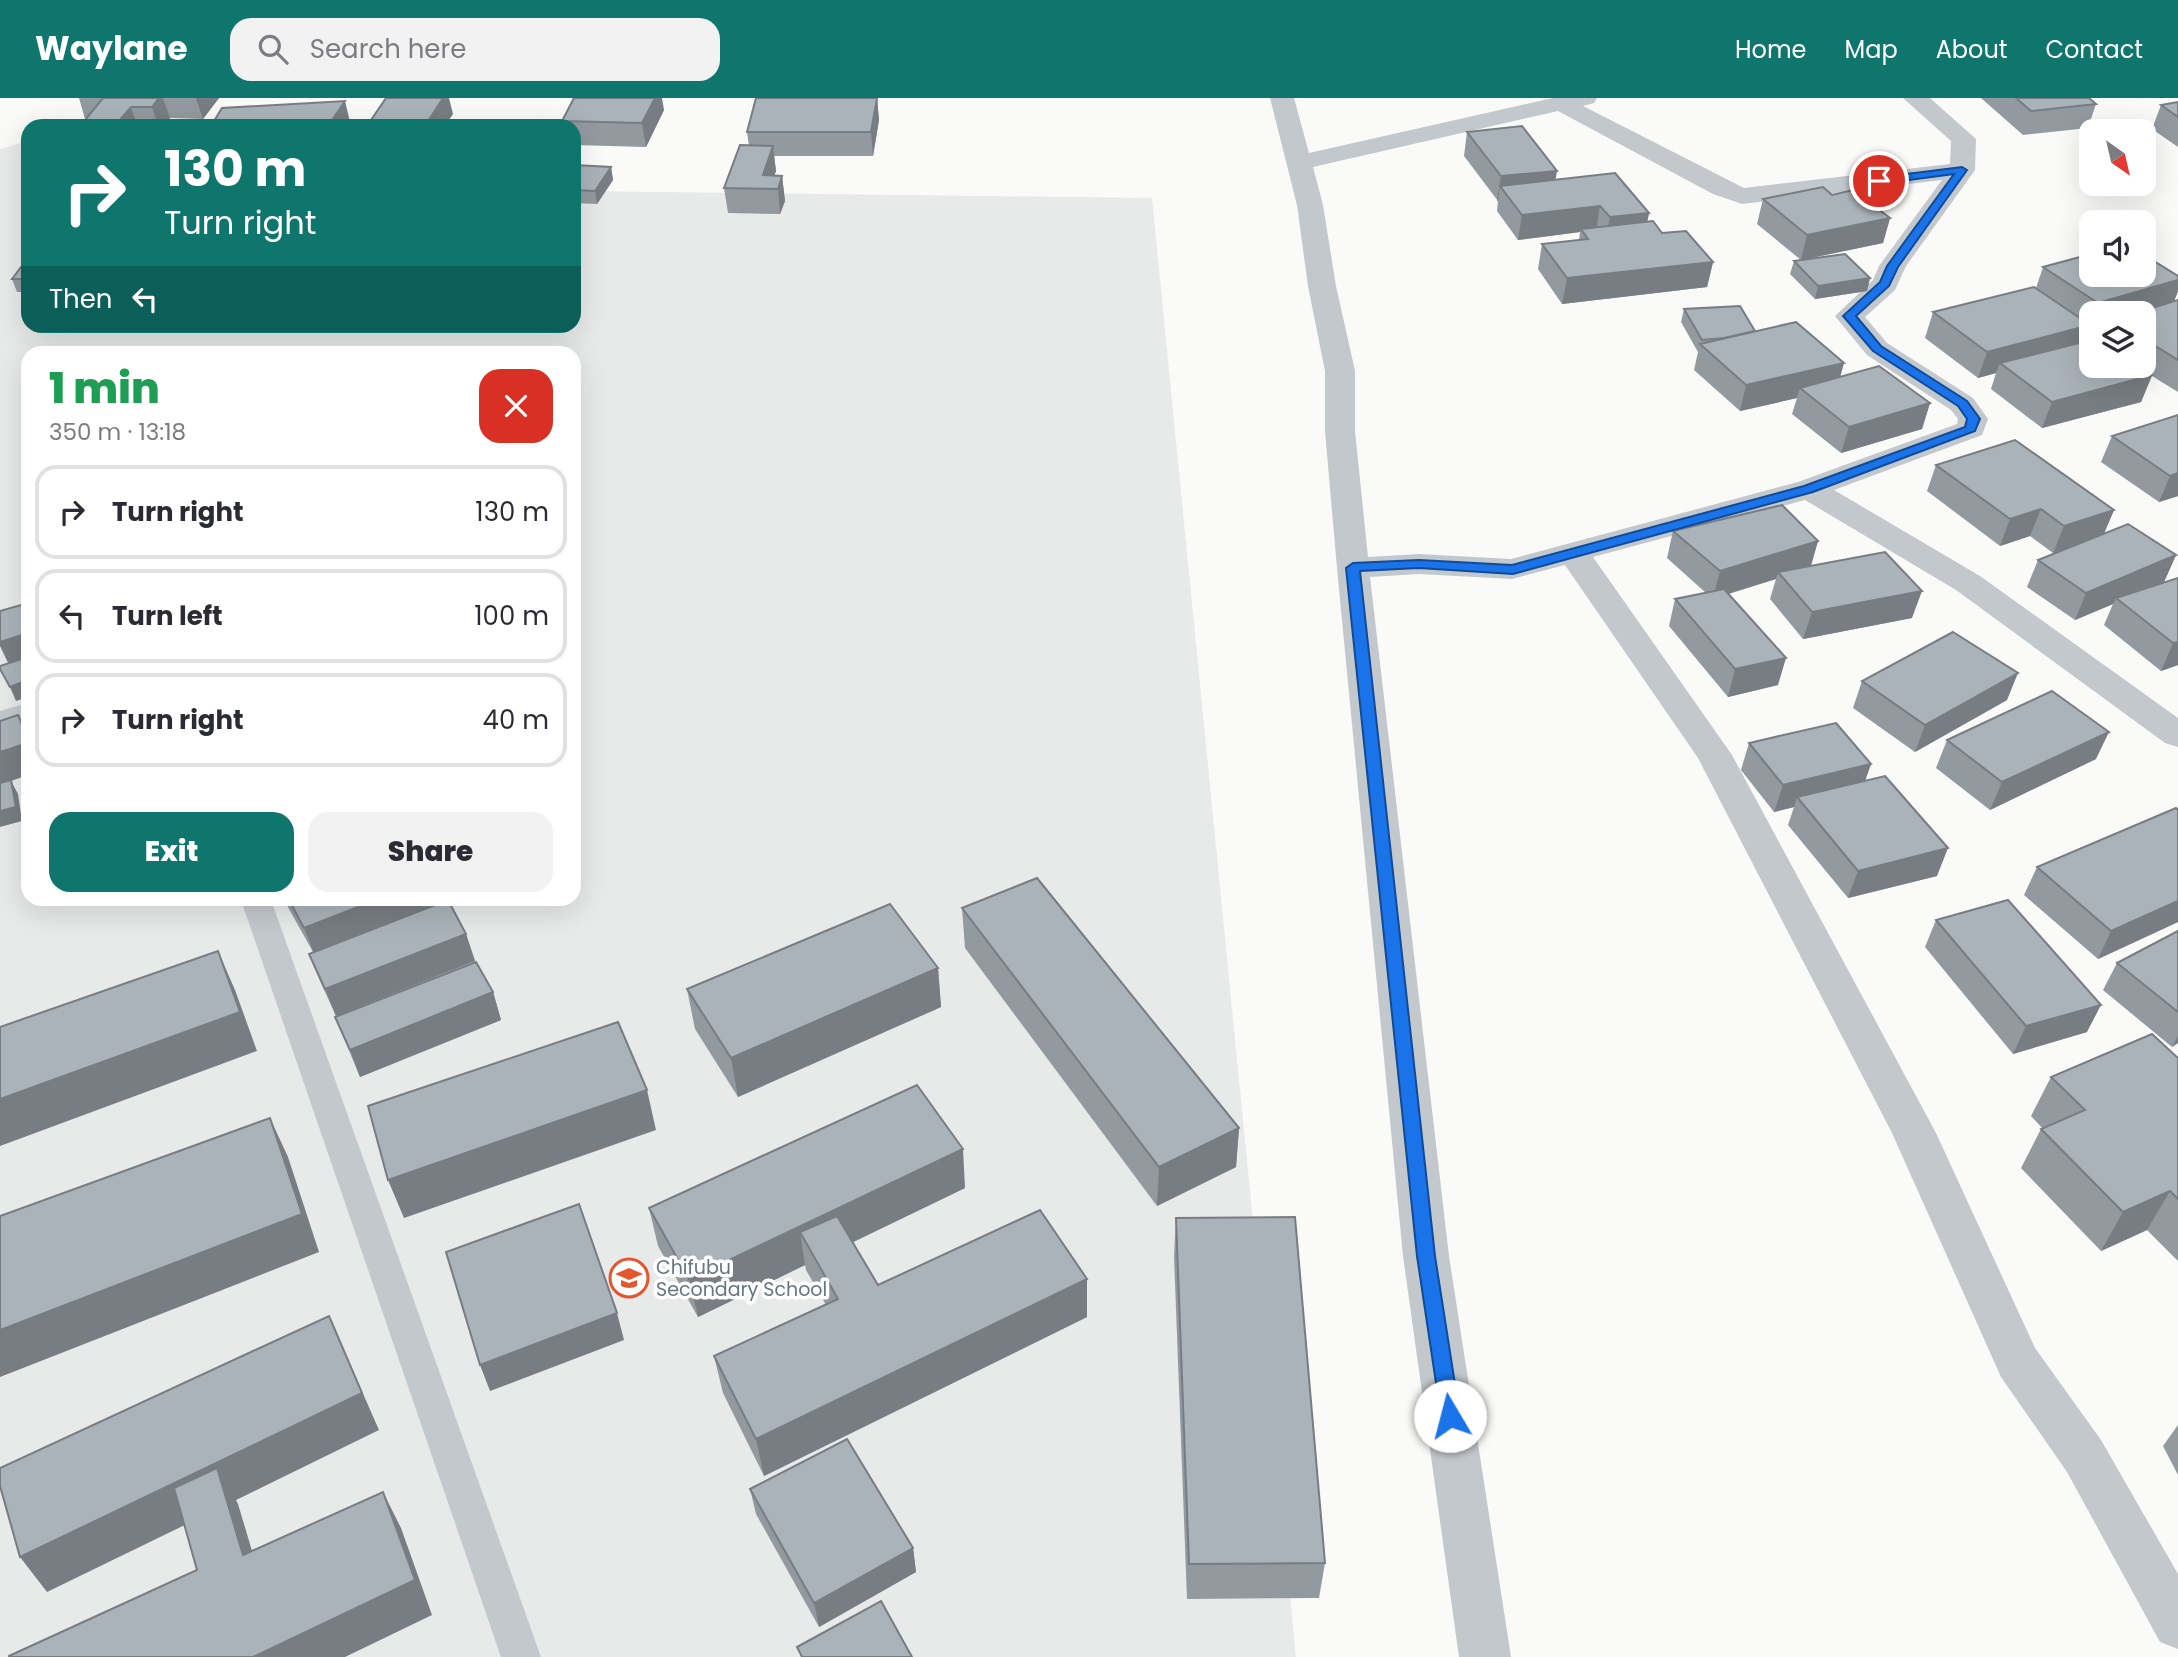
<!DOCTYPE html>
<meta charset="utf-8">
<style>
body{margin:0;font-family:Poppins,sans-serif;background:#f2f2f3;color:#2b2b33;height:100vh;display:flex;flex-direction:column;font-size:26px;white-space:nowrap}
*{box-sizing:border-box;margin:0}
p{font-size:23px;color:#7c7c81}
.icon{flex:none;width:38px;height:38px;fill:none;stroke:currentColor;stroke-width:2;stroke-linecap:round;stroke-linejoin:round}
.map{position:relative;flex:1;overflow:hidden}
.sheet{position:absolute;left:21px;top:248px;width:560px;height:560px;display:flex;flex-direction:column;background:#fff;border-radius:21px;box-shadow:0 7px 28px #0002}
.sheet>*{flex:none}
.guide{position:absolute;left:21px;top:21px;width:560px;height:214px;border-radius:21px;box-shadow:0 7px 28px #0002;background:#0f766e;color:#fff;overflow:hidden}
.needle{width:46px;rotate:146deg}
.fabs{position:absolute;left:2079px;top:21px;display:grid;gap:14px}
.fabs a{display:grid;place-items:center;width:77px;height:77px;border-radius:14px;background:#fff;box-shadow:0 7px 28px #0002;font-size:35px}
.pin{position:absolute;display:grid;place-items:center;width:60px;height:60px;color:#fff;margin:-30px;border:4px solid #fff;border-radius:50%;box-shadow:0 2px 7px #0007}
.me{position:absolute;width:77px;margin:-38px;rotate:352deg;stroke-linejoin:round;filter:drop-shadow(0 0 5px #0008)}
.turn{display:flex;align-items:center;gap:24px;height:147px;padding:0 28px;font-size:32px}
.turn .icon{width:91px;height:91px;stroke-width:2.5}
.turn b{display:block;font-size:49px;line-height:60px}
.then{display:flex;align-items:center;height:66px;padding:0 28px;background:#0003;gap:14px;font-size:26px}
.round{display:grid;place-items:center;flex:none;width:74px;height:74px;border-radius:21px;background:#f2f2f3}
.overview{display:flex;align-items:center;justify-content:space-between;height:119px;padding:0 28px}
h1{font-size:42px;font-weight:800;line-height:52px;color:#1e9e55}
.primary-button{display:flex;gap:14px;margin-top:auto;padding:14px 28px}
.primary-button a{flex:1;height:80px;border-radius:21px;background:#0f766e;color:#fff;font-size:28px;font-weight:800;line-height:80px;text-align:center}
.primary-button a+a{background:#f2f2f3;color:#2b2b33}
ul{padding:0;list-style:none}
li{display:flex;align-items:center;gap:21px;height:94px;margin:0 14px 10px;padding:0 14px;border:4px solid #e1e1e2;border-radius:21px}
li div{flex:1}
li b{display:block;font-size:26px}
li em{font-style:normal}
header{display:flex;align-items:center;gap:42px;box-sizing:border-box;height:98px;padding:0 35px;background:#0f766e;color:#fff}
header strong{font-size:33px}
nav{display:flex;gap:38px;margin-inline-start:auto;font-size:24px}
.search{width:490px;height:63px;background:#f2f2f3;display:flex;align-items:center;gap:18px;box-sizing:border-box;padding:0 24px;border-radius:21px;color:#7c7c81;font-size:26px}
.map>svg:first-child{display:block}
.built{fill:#e8e9e9;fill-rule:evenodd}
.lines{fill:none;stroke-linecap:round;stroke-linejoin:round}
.lane{fill:#c3c8cc;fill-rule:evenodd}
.street{fill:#c3c8cc;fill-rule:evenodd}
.wall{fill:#929a9f;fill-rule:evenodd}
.shaded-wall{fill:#777d82}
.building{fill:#aab3b9;stroke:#777d82;stroke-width:2}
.route{fill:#1a73e8;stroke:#114b97;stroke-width:2}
.labels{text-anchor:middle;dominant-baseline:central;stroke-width:7;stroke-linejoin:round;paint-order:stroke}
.poi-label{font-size:19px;fill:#657683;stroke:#fff;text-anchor:start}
</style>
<header>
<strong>Waylane</strong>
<div class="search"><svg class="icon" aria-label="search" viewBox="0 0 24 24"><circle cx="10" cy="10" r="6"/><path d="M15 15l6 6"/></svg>Search here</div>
<nav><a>Home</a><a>Map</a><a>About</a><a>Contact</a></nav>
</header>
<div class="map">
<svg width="2178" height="1559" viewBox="0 0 2178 1559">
<rect width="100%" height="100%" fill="#fafaf8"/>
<path class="built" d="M28,43V228H574V93L1152,100L1296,1559H0V51ZM28,256H574V802H28Z"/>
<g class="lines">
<g class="lane">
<polygon points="28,605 28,623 0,631 0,613"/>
<polygon points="241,802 271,802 541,1559 501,1559"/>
</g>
<path class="street" d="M1270,0H1294L1309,55L1553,0H1597L1594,5L1583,8L1744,90L1950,66L1951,43L1903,0H1930L1976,41L1975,72L1906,168L1895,192L1865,219L1887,245L1973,300L1988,321L1982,337L1834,392L1980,478L2178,620V649L2165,645L1956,492L1805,402L1593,459L1732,657L1936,1035L2035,1250L2101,1342L2178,1476V1551L2160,1544L2067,1374L2001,1279L1892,1035L1698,660L1565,467L1512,481L1419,476L1370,479L1449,1158L1511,1559H1459L1403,1158L1337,470L1325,333V273L1308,188L1297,107ZM1558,13L1713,96L1742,106L1942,82L1879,168L1873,182L1835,218L1867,257L1951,312L1958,321L1957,326L1798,384L1511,461L1419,456L1368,459L1355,333V273L1336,188L1323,107L1313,69Z"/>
</g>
<g class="wall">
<polygon points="79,0 219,0 203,21 170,20 164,28 87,28"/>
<polygon points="756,0 877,0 879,22 873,58 774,58 776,73 774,78 782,78 785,103 780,116 728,115 724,90 749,48 747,34"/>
<polygon points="1981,0 2089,0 2096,6 2088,30 2023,37"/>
<polygon points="2178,4 2178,49 2152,31 2161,7"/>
<polygon points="664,12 646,49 574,47 574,28 563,28 562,23"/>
<polygon points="1467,34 1555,82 1649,115 1647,124 1662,135 1713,164 1707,189 1562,206 1538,171 1542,146 1579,142 1580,134 1518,142 1497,113 1498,103 1464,58"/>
<polygon points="574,67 611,69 613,82 597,106 574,105"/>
<polygon points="1832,97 1890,120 1883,145 1801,162 1757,126 1763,101"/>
<polygon points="28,160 28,194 17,194 12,181"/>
<polygon points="1794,163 1870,180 1867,193 1815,201 1790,176"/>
<path d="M2043,169L2178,178V193L2174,203L2178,202V294L2152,278L2141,304L2042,330L1991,291L1996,275L1978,280L1925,240L1933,214L2036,190ZM2091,215H2144V268H2091L2083,244L2088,230H2091Z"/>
<polygon points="1684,211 1755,233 1841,278 1930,305 1922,331 1841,355 1792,316 1797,300 1740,313 1694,272 1698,254 1681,224"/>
<polygon points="2178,317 2178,398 2159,404 2101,364 2112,338"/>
<polygon points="1936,367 2114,412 2104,435 2176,457 2164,484 2158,487 2178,480 2178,567 2161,573 2104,527 2113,506 2075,522 2027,489 2038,462 2068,450 2053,455 2030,438 2000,448 1927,393"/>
<polygon points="1673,433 1818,443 1811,468 1912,520 1803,541 1770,501 1776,481 1729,496 1778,587 1728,599 1669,528 1675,501 1706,495 1667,460"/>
<polygon points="1862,583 2007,602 1915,654 1853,610"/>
<polygon points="1947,642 2096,661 1990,712 1936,670"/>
<polygon points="1749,645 1871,666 1865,683 1937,778 1848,800 1788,727 1794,709 1774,714 1741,672"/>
<polygon points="2178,712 2178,824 2098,861 2024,797 2037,769"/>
<polygon points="284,802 446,802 466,836 475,863 336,918 320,883 309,856 313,854"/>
<polygon points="962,810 1239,1030 1236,1069 1157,1108 965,850"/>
<polygon points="1936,822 2087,934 2013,956 1925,849"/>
<polygon points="2178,833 2178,945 2172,949 2103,892 2117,865"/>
<polygon points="938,870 941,909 738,999 695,931 687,891"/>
<polygon points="493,894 501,922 360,979 335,919"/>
<polygon points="2178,960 2178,1163 2147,1132 2101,1153 2021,1070 2041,1031 2043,1031 2031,1018 2051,979"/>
<polygon points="965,1090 853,1144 878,1187 1087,1181 1087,1219 764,1378 723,1295 714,1258 826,1207 806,1172 805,1167 698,1219 658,1148 649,1110"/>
<polygon points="1176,1120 1325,1465 1319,1500 1187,1501 1174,1158"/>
<polygon points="2178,1327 2178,1377 2163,1348"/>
<polygon points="750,1391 913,1450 916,1474 819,1529 756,1416"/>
</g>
<g class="shaded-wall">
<polygon points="159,0 163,0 170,20 164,28 158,28 152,9"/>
<polygon points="196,0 219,0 203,21"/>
<polygon points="443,0 449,0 453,16 445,28 425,28"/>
<polygon points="655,0 662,0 664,12 646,49 642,25"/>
<polygon points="877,0 879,22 873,58 871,34"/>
<polygon points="345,3 351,28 328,28"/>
<polygon points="131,9 137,28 121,28 119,23"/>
<polygon points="773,48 776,73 769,91 763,77"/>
<polygon points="611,69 613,82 597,106 595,93"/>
<polygon points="1557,73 1553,97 1500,88 1498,103 1497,103 1501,78"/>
<polygon points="782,78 785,103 780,116 778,91"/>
<polygon points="1600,108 1596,133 1581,131 1580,134 1518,142 1522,117"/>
<polygon points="1649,115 1644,140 1605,144 1610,119"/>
<polygon points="1890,120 1883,145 1801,162 1807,137"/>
<polygon points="1713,164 1707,189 1562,206 1567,180"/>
<polygon points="1870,180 1867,193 1815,201 1818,188"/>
<polygon points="2178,182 2178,193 2173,206 2142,215 2094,215 2098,205"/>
<polygon points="2090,227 2080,253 2000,265 1996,275 1978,280 1987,254"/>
<polygon points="1844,265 1837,291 1800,290 1797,300 1740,313 1746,287"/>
<polygon points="2152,277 2141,304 2042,330 2052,304"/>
<polygon points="1930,305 1922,331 1841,355 1849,329"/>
<polygon points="2178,375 2178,398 2159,404 2170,378"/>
<polygon points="2041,411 2030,438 2000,448 2010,421"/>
<polygon points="2114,412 2103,438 2053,455 2064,428"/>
<polygon points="1818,443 1810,470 1778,474 1776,481 1713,500 1720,473"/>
<polygon points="2176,457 2164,484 2120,503 2116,500 2113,506 2075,522 2086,495"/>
<polygon points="1922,493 1912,520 1803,541 1812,514"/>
<polygon points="28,535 28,566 11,571 0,548 0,544"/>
<polygon points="2178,544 2178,567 2161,573 2173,545"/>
<polygon points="1786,560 1778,587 1728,599 1735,571"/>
<polygon points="2018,575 2007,602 1915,654 1925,627"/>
<polygon points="28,582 28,599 16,603 10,589"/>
<polygon points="2109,634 2096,661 1990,712 2002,684"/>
<polygon points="28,645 28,677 11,683 18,696 22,723 0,729 0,654"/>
<polygon points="1871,666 1861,694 1797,699 1794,709 1774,714 1783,687"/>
<polygon points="1948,750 1937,778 1848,800 1858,773"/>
<polygon points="376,802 446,802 447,804 315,858 304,830"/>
<polygon points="2178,803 2178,824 2098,861 2111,833"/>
<polygon points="466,836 475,863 336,918 325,891"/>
<polygon points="218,853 235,892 257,953 0,1048 0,1001"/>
<polygon points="938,870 941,909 738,999 731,960"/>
<polygon points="493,894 501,922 360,979 350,952"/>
<polygon points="2101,907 2087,934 2013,956 2026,928"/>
<polygon points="2178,938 2178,945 2172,949"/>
<polygon points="647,992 656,1032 404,1120 388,1082"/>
<polygon points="270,1020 288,1059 319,1154 0,1279 0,1232"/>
<polygon points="1239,1030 1236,1069 1157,1108 1159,1069"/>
<polygon points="963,1051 965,1090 816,1162 800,1134 805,1167 698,1219 689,1181"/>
<polygon points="2170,1093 2147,1132 2101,1153 2123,1114"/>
<polygon points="1087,1181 1087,1219 764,1378 756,1341"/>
<polygon points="617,1215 624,1242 490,1293 480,1267"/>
<polygon points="329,1218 379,1332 236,1402 238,1406 264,1493 243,1457 228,1406 47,1494 20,1459"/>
<polygon points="383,1394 401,1430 432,1517 345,1559 253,1559"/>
<polygon points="913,1450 916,1474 819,1529 814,1505"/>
</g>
<g class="building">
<polygon points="103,0 159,0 152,9 131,9 119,23 85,22"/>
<polygon points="386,0 443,0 425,28 367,28"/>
<polygon points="574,0 655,0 642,25 562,23"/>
<polygon points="756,0 877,0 871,34 747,34"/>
<polygon points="2016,0 2089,0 2096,6 2031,13"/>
<polygon points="345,3 328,28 211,28 222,10"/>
<polygon points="2178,4 2178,19 2161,7"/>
<polygon points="1522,28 1557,73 1501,78 1467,34"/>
<polygon points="740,47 773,48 763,77 782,78 778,91 724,90"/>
<polygon points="574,67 611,69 595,93 574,92"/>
<polygon points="1615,75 1649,115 1610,119 1600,108 1522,117 1500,88"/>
<polygon points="1823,89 1832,97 1853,92 1890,120 1807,137 1763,101"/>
<polygon points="1653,123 1662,135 1686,133 1713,164 1567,180 1542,146 1588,141 1581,131"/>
<polygon points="1845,156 1870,180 1818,188 1794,163"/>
<polygon points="2091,156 2091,177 2144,177 2144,157 2178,178 2178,182 2098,205 2043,169"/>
<polygon points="28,160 28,181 12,181"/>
<polygon points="2034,189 2090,227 1987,254 1933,214"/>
<polygon points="2178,202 2178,262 2144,241 2144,215 2136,215"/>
<polygon points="1740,208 1755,233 1724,240 1702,242 1684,211"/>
<polygon points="1796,224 1844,265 1746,287 1700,246"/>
<polygon points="2091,242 2091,268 2138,268 2152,277 2052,304 2000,265"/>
<polygon points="1879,268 1930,305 1849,329 1800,290"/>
<polygon points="2178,317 2178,375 2170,378 2112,338"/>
<polygon points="2015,342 2114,412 2064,428 2041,411 2010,421 1936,367"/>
<polygon points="1782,407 1818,443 1720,473 1673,433"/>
<polygon points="2128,426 2176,457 2086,495 2038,462"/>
<polygon points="1885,454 1922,493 1812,514 1778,474"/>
<polygon points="2178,480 2178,544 2173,545 2116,500"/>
<polygon points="1724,491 1786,560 1735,571 1675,501"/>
<polygon points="28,505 28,535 0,544 0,513"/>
<polygon points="1953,534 2018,575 1925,627 1862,583"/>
<polygon points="28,559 28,582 10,589 0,571 0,568"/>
<polygon points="2052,593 2109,634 2002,684 1947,642"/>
<polygon points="18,617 28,639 28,645 0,654 0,623"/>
<polygon points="1836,625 1871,666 1783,687 1749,645"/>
<polygon points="1885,678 1948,750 1858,773 1797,699"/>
<polygon points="11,682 16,709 0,713 0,685"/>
<polygon points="2176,710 2178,712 2178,803 2111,833 2037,769"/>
<polygon points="1037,780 1239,1030 1159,1069 962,810"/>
<polygon points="289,802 376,802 304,830"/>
<polygon points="448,802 466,836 325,891 309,856"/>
<polygon points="2008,802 2101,907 2026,928 1936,822"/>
<polygon points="890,806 938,870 731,960 687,891"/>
<polygon points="2178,833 2178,914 2117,865"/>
<polygon points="218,853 240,914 0,1001 0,929"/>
<polygon points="476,864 493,894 350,952 335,919"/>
<polygon points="618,924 647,992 388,1082 368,1008"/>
<polygon points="2152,936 2178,960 2178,1101 2170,1093 2123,1114 2041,1031 2085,1012 2051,979"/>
<polygon points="917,987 963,1051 689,1181 649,1110"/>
<polygon points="270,1020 302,1116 0,1232 0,1118"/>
<polygon points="579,1106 617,1215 480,1267 446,1154"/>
<polygon points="1040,1112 1087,1181 756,1341 714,1258 838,1201 800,1134 837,1118 878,1187"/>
<polygon points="1295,1119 1325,1465 1189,1466 1176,1120"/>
<polygon points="329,1218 362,1295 20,1459 0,1388 0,1370"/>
<polygon points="847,1341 913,1450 814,1505 750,1391"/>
<polygon points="217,1370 243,1457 383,1394 415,1482 253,1559 9,1559 9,1558 197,1472 174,1390"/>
<polygon points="881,1503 912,1559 802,1559 797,1549"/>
</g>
<polygon class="route" points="1962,69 1967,72 1898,169 1889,188 1856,218 1881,248 1967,303 1980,321 1975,333 1813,394 1513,476 1419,470 1360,473 1435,1158 1460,1318 1457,1325 1450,1327 1442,1325 1417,1158 1346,470 1353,465 1419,462 1512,467 1804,388 1965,329 1967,321 1958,308 1873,253 1843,218 1880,184 1887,168 1954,76 1879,86 1874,83 1875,80"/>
<defs>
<symbol id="school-ring" viewBox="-11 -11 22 22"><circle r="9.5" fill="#fff" stroke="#e4572e" stroke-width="1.5"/><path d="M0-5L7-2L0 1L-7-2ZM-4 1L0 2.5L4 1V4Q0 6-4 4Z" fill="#e4572e"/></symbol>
</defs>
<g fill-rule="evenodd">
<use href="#school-ring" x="607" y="1158" width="44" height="44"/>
</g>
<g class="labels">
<g class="poi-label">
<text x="656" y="1169">Chifubu<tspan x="656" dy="22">Secondary School</tspan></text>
</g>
</g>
</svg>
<div class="fabs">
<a><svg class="needle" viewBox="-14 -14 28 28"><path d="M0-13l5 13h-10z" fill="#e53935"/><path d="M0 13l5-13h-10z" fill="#7c7c81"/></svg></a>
<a><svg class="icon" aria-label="sound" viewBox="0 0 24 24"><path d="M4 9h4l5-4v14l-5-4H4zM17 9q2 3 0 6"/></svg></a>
<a><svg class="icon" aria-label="layers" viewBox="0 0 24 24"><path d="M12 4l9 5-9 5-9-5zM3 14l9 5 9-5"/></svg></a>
</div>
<div class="pin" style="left:1879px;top:83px;background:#d93025"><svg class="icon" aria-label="arrive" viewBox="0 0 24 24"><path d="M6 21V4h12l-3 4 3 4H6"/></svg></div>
<svg class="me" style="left:1450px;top:1318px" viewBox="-20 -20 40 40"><circle r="19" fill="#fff"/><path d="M0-13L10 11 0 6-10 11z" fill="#1a73e8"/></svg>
<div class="guide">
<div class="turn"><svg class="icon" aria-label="right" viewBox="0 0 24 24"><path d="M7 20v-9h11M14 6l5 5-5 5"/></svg><div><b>130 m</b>Turn right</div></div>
<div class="then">Then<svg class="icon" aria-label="left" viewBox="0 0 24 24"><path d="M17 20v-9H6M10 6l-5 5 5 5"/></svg></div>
</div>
<section class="sheet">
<div class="overview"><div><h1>1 min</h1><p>350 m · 13:18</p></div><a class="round" style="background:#d93025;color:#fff"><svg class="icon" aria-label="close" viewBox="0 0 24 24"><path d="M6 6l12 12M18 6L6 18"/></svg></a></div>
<ul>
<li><svg class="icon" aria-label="right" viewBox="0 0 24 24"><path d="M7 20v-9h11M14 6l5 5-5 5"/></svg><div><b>Turn right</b></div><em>130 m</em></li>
<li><svg class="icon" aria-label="left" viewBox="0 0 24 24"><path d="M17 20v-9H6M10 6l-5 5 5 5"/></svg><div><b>Turn left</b></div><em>100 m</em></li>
<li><svg class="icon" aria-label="right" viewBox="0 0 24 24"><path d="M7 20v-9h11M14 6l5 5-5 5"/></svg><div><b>Turn right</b></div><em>40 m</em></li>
</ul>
<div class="primary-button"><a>Exit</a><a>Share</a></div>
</section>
</div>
